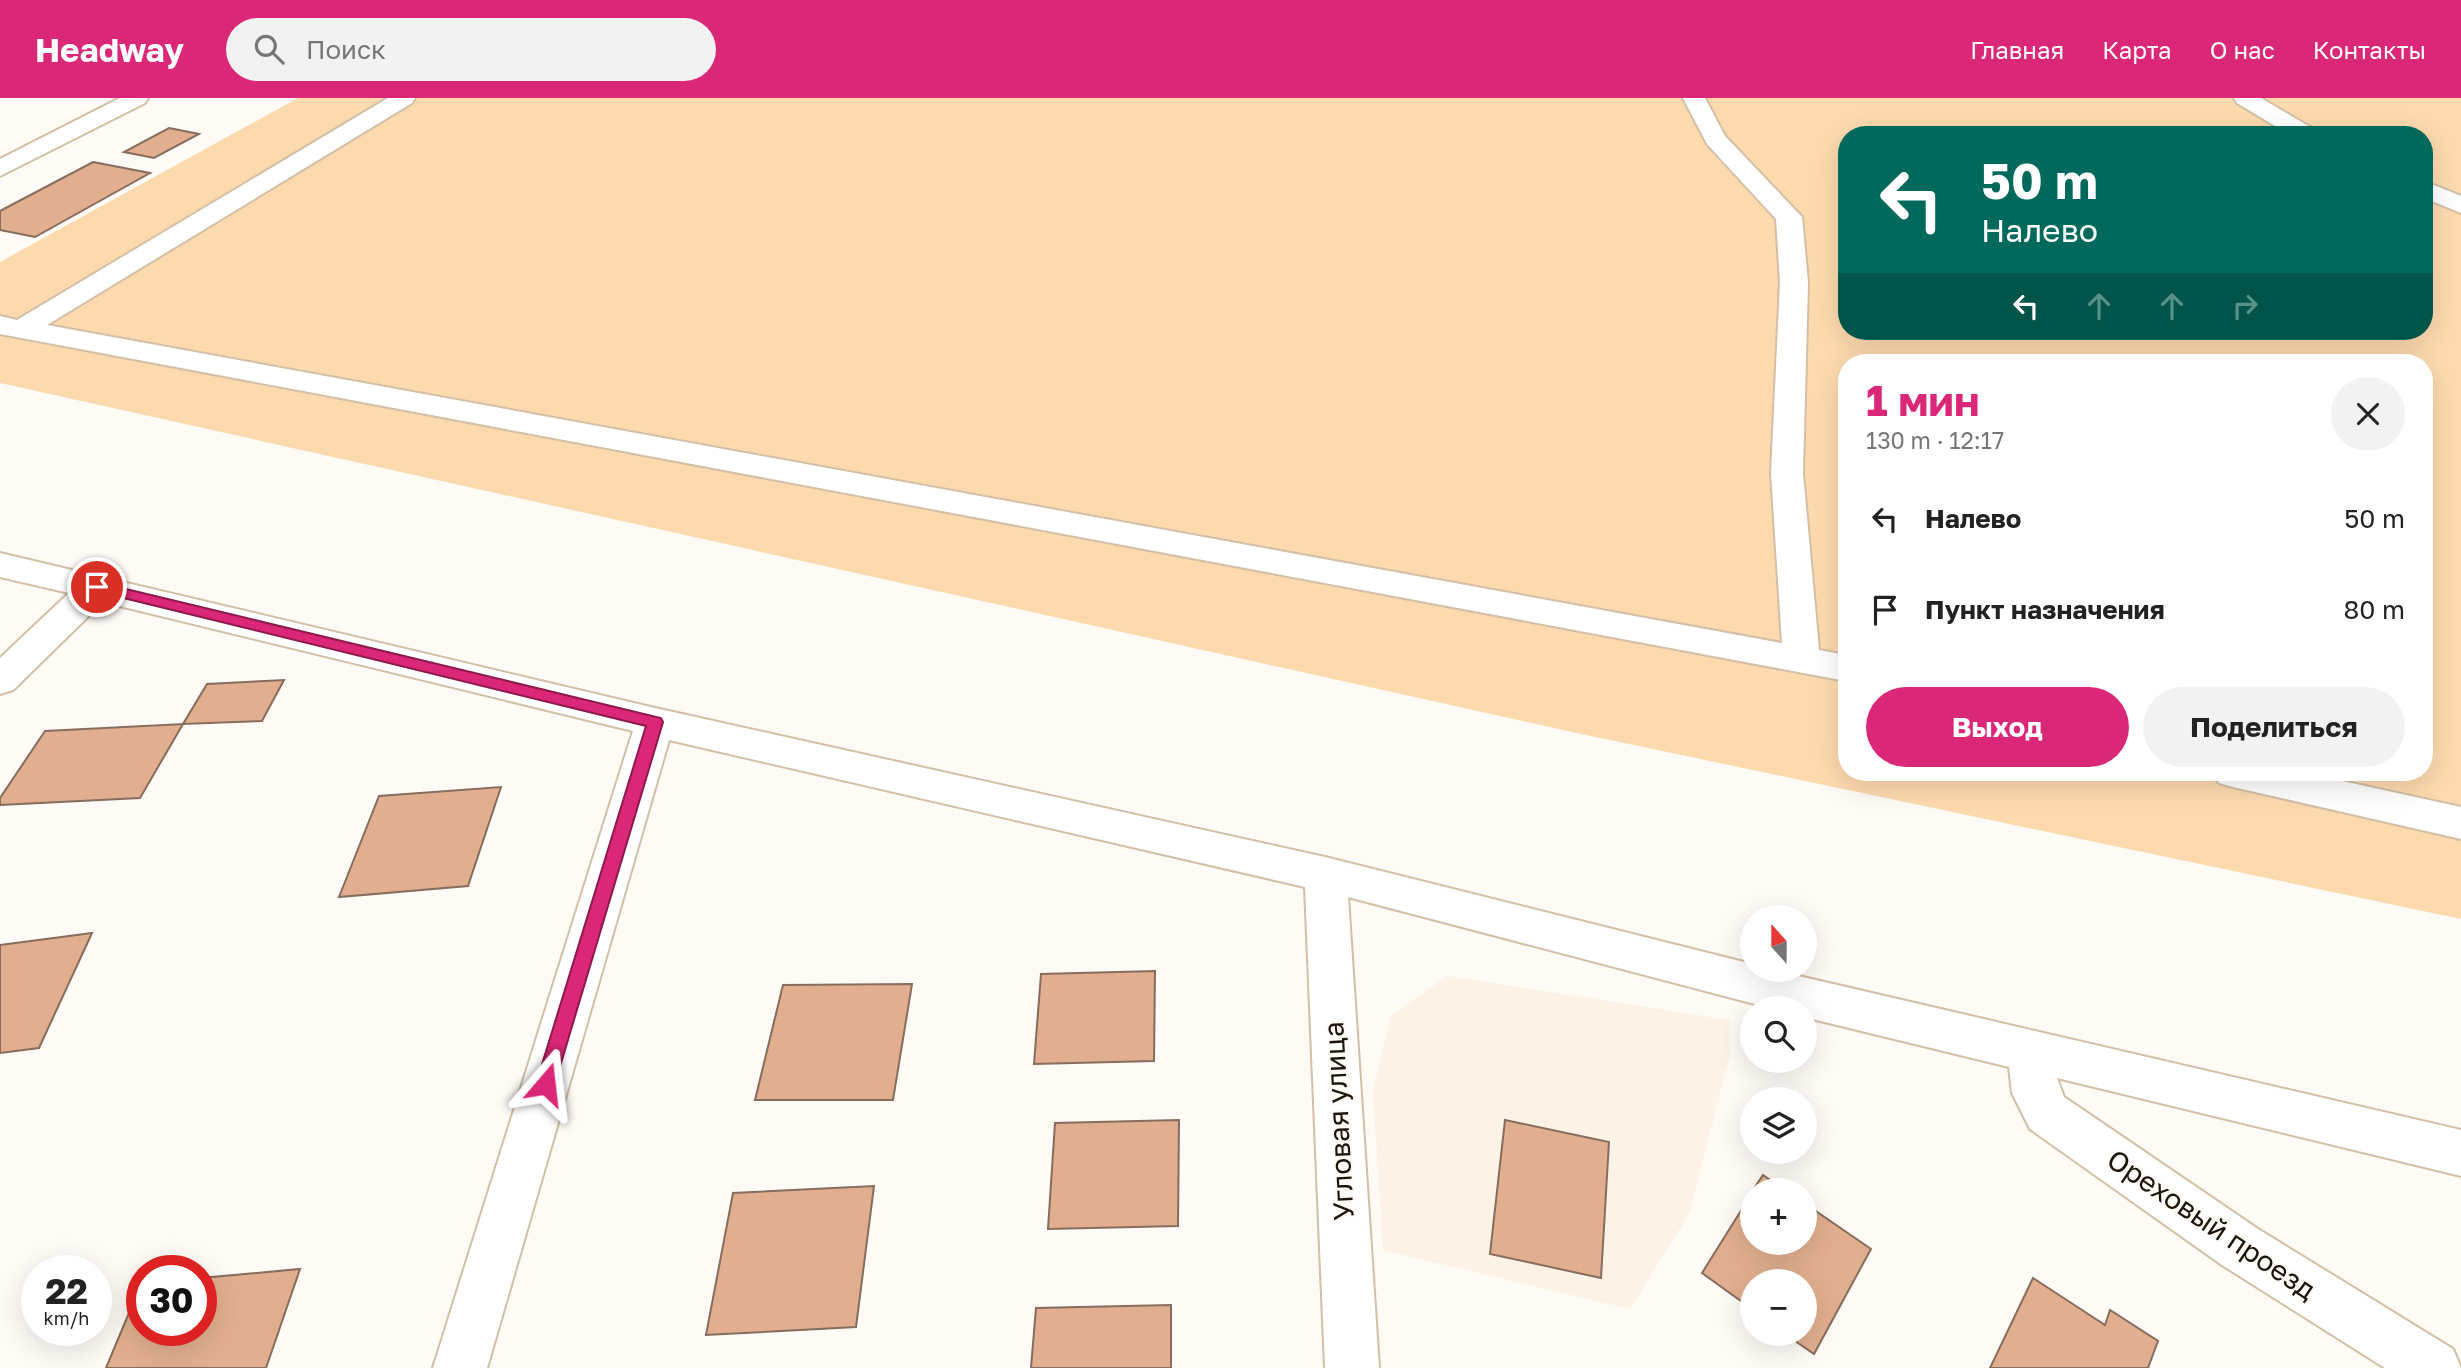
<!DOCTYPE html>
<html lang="ru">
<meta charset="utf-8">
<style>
body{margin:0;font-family:"Golos Text",sans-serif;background:#f2f2f2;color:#222;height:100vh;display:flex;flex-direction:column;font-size:26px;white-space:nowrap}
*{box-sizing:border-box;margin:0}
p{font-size:23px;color:#767676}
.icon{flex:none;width:38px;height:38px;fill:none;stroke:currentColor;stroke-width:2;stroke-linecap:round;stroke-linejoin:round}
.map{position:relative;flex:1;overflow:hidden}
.details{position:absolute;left:1838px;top:256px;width:595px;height:427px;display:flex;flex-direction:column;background:#fff;border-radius:28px;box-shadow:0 7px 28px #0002}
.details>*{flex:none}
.hud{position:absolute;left:1838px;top:28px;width:595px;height:214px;border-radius:28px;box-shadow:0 7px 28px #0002;background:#00695c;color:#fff;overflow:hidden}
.needle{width:46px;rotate:339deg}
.controls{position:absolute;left:1740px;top:807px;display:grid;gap:14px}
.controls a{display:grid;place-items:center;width:77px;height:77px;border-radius:50%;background:#fff;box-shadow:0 7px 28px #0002;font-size:35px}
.speed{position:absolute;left:21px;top:1157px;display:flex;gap:14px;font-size:35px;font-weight:700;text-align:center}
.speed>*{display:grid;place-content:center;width:91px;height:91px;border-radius:50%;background:#fff;box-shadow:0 7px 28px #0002;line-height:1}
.speed small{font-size:18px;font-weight:400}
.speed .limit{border:10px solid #d22;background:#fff;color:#111}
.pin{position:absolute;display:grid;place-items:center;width:60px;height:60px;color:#fff;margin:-30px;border:4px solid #fff;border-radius:50%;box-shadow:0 2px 7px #0007}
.me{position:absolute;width:77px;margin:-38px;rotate:17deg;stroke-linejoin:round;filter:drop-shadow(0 0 5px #0008)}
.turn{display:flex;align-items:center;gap:24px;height:147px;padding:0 28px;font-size:32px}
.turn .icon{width:91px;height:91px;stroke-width:2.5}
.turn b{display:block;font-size:49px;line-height:60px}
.lanes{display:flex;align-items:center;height:66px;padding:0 28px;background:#0003;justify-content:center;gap:35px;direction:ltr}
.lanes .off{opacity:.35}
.round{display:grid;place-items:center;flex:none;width:74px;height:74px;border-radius:37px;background:#f2f2f2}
.headline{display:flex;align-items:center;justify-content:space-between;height:119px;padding:0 28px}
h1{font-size:42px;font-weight:700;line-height:52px;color:#db2777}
.button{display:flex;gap:14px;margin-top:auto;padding:14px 28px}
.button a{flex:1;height:80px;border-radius:42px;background:#db2777;color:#fff;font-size:28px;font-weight:700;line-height:80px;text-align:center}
.button a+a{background:#f2f2f2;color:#222}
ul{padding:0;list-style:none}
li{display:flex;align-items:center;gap:21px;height:91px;padding:0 28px}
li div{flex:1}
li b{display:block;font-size:26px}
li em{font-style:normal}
header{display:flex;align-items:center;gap:42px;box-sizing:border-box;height:98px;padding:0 35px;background:#db2777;color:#fff}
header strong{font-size:33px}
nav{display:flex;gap:38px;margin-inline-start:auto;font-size:24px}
.search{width:490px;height:63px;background:#f2f2f2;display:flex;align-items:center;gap:18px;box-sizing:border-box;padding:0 24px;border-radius:38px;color:#767676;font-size:26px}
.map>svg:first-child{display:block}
.built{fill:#fcf2e5}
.green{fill:#fddaae;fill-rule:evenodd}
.building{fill:#e1af8f;stroke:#866d5d;stroke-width:2}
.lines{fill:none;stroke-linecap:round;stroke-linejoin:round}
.minor-casing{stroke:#d3bfa6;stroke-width:4}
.minor{fill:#fff;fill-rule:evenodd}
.route{fill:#db2777;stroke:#8e194d;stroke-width:2}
.labels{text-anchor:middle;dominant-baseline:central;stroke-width:5;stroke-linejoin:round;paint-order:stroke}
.near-street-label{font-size:28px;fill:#1c150c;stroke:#fefaf5}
</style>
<header>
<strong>Headway</strong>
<div class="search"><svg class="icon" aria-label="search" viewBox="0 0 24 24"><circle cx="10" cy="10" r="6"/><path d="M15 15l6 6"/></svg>Поиск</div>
<nav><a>Главная</a><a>Карта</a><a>О нас</a><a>Контакты</a></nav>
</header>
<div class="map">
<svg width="2461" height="1270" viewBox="0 0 2461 1270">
<rect width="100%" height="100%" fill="#fefaf5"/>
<polygon class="built" points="1447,878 1729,922 1730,956 1690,1114 1630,1211 1383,1152 1373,993 1391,918"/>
<path class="green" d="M298,0H2461V821L1572,634L0,285V164ZM1846,37H2424V233H1846ZM1846,264H2424V674H1846Z"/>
<g class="building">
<polygon points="169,30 199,36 154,60 124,54"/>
<polygon points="93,64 150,75 35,139 0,132 0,113"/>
<polygon points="284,582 262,623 183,626 207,586"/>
<polygon points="183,626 140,700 0,707 0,700 45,633"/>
<polygon points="501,689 468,788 339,799 379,698"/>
<polygon points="92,835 39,950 0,955 0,847"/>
<polygon points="1155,873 1154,963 1034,966 1041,876"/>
<polygon points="912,886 893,1002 755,1002 783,887"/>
<polygon points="1179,1022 1178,1128 1048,1131 1055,1025"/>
<polygon points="1505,1022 1609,1044 1601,1180 1490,1156"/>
<polygon points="1763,1077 1785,1092 1753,1092"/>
<polygon points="874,1088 856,1229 706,1237 733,1095"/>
<polygon points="1752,1095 1752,1144 1804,1144 1804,1105 1871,1151 1814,1256 1785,1236 1804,1236 1804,1183 1752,1183 1752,1211 1702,1175"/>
<polygon points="300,1171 266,1270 106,1270 141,1186 142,1232 201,1232 201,1180"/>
<polygon points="2033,1180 2105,1227 2110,1212 2158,1243 2148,1270 1990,1270"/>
<polygon points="1171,1207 1171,1270 1031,1270 1036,1210"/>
</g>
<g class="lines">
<defs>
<g id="minor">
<polygon points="120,0 148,0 145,5 0,78 0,61"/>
<polygon points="388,0 415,0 412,5 47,227 1782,545 1771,375 1780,184 1776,121 1707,46 1683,0 1705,0 1725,38 1802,119 1808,184 1803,375 1819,552 1846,557 1846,583 0,236 0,218 17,222"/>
<polygon points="2234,0 2261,0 2315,32 2319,37 2290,37 2237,5"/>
<polygon points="2424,83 2461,98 2461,115 2424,100"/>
<polygon points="0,455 655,610 1325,759 1752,866 1752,872 1773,872 2461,1032 2461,1078 2057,980 2064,999 2258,1131 2453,1251 2461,1270 2385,1270 2222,1167 2030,1031 2012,995 2009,969 1804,919 1804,910 1770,910 1348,799 1379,1270 1325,1270 1305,789 669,642 487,1270 433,1270 633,633 103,504 13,592 0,596 0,560 69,495 0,479"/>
<polygon points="2213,674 2301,674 2461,709 2461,741 2233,689 2219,685"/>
</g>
</defs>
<use href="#minor" class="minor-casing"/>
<use href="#minor" class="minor"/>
</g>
<polygon class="route" points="97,484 661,620 663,624 553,992 546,995 539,992 536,986 646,628 91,492 89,489"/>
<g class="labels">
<g class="near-street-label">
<text transform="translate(1338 1023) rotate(-93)">Угловая улица</text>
<text transform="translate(2212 1126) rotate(34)">Ореховый проезд</text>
</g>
</g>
</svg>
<div class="controls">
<a><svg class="needle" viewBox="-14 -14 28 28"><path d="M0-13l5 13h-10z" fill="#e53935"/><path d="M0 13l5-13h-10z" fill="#767676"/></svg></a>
<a><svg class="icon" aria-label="search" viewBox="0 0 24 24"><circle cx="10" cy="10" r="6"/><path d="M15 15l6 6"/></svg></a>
<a><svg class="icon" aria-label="layers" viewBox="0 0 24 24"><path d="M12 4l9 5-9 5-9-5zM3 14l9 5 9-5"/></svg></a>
<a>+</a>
<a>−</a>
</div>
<div class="speed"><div>22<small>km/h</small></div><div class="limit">30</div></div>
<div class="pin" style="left:97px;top:489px;background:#d93025"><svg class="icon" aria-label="arrive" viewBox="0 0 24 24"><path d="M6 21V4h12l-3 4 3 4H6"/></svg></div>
<svg class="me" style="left:546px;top:986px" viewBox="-20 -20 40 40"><path d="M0-17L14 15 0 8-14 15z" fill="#db2777" stroke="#fff" stroke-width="4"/></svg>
<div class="hud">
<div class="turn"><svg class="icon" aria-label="left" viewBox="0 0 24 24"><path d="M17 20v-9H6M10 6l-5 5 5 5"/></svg><div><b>50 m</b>Налево</div></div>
<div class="lanes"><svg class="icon" aria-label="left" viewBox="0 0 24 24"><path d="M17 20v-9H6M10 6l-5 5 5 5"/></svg><svg class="icon off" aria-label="ahead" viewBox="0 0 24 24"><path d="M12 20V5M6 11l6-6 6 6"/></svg><svg class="icon off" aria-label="ahead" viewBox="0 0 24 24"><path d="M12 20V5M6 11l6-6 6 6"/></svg><svg class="icon off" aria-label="right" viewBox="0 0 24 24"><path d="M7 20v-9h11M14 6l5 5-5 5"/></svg></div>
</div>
<section class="details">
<div class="headline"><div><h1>1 мин</h1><p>130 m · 12:17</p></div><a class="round"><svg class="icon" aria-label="close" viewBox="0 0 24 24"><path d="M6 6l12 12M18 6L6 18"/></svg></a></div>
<ul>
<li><svg class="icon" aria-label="left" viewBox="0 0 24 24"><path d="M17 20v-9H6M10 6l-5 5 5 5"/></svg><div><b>Налево</b></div><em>50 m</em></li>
<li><svg class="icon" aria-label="arrive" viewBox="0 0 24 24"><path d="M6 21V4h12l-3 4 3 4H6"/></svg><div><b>Пункт назначения</b></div><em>80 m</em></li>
</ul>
<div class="button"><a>Выход</a><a>Поделиться</a></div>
</section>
</div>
